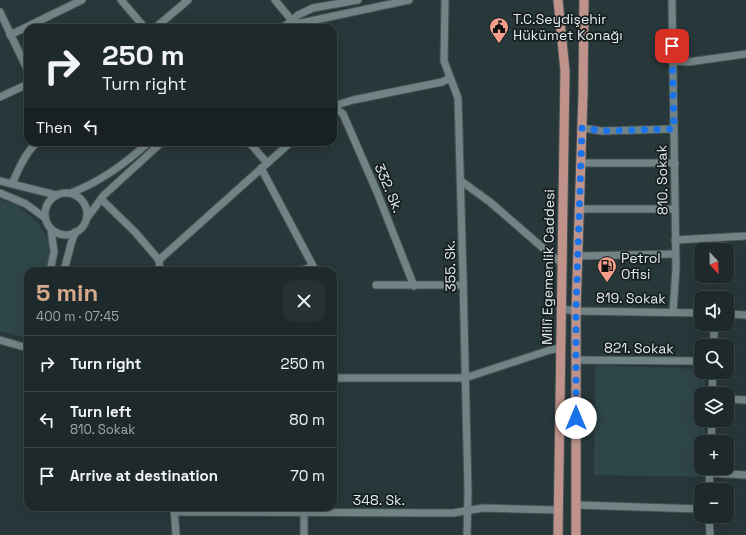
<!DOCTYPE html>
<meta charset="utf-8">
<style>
body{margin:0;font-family:"Space Grotesk",sans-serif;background:#263134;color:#f1f3f6;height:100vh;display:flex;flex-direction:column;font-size:15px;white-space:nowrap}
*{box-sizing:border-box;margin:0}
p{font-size:13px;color:#a1a6a9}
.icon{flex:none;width:22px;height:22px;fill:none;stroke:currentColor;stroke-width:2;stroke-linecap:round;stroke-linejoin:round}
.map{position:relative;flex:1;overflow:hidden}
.side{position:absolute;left:24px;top:267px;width:313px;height:244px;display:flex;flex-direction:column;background:#1e292c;border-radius:12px;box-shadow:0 4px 16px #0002,0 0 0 1px #3c4548}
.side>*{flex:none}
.hud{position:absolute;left:24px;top:24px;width:313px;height:122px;border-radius:12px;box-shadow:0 4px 16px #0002,0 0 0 1px #3c4548;background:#1e292c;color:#f1f3f6;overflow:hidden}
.needle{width:26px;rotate:158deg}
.fabs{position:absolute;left:694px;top:243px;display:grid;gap:8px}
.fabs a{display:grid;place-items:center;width:40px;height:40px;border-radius:8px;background:#1e292c;box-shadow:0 4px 16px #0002,0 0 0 1px #3c4548;font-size:20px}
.pin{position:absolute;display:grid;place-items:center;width:34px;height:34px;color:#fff;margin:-17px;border-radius:8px;box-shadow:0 2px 6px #0006}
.me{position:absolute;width:44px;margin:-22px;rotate:0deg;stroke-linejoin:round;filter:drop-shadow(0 0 3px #0008)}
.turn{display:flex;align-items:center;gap:14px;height:84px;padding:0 12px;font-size:18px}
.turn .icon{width:52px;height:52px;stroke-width:2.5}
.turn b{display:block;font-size:28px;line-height:34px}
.then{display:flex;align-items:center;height:38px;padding:0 12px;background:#0003;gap:8px;font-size:15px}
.round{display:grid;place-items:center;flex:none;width:42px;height:42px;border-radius:12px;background:#263134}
.headline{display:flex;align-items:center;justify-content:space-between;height:68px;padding:0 12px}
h1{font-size:24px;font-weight:800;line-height:30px;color:#d6ab8b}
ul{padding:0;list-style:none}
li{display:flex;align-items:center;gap:12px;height:56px;padding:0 12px;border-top:1px solid #3c4548}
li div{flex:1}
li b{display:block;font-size:15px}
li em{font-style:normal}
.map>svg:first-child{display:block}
.built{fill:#2e4549}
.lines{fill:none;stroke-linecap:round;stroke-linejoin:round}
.minor-casing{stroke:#475456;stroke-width:9}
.major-casing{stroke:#475456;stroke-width:11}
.minor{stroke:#728386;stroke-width:7}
.major{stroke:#bf938a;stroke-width:9}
.route{stroke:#1a73e8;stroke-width:7;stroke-dasharray:0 12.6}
.labels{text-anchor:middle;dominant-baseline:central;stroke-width:3.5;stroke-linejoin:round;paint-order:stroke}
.poi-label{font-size:14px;fill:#e3ecee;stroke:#161d1e;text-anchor:start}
.street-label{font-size:14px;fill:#e3ecee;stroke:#161d1e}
</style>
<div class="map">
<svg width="746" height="535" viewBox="0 0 746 535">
<rect width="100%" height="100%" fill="#28373a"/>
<g class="built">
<polygon points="0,200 17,205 37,222 49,240 49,261 47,271 28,271 28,334 22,337 0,331"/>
<polygon points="595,365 701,369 701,372 705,372 705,394 701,394 701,420 705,420 705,442 701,442 701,468 705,468 705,477 594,475"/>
</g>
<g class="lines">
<defs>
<g id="minor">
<polyline points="121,0 145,28"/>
<polyline points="275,0 289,17 293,28"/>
<polyline points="445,0 444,61 458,98 463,277 468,492 467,535"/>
<polyline points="672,0 676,268 673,312"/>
<polyline points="0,12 28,71"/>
<polyline points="291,22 301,23 409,0"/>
<polyline points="155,28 188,0"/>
<polyline points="281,28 291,22 298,15 313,8 358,0"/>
<polyline points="10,35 82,0"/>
<polyline points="672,61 688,62 746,54"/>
<polyline points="0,97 28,84"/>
<polyline points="333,106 343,114 377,192 414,286"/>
<polyline points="333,106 353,100 442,82 450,78"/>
<polyline points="582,128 602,131 674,129"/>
<polyline points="249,142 267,163"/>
<polyline points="581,163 675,163"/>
<polyline points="261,168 313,266 301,271"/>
<polyline points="0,181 56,195"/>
<polyline points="461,181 490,202 551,255 562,263"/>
<path d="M12,184C19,168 25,154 37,142"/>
<polyline points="0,193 26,204 45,218"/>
<path d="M71,193C100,182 126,163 149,142"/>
<circle cx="66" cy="214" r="21"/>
<polyline points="101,199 135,232 159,260 160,271"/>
<polyline points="579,209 675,209"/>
<polyline points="87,218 104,195 162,142"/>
<polyline points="675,240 746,236"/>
<polyline points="578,256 675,254"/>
<polyline points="159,260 291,142"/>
<polyline points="50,271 54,252 51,229"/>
<polyline points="64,271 71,244 75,232"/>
<polyline points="376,285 463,285"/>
<polyline points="562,309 576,311 701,313"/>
<polyline points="727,314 746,315"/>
<polyline points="0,340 28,348"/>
<polyline points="714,346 714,324"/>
<polyline points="576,360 701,361"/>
<polyline points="333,378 465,378 550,350 561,348"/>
<polyline points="712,394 713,372"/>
<polyline points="727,399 746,400"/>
<polyline points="711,442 712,420"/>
<polyline points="710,473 746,475"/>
<polyline points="709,490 710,468"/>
<polyline points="576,505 701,509"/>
<polyline points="174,507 176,535"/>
<polyline points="304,507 304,535"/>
<polyline points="174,512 453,513 483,508 558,510"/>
<polyline points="709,516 710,535"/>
</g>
<g id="major">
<polyline points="558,535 565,71 558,0"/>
<polyline points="576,535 576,311 583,94 584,0"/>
</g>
</defs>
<use href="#minor" class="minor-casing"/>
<use href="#major" class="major-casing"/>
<use href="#minor" class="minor"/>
<use href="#major" class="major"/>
</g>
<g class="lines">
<polyline class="route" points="576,418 576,311 582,128 602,131 674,129 672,46"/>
</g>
<defs>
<symbol id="civic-pin" viewBox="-11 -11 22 30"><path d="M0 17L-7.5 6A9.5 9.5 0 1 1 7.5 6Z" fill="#f49d8b" stroke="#161d1e"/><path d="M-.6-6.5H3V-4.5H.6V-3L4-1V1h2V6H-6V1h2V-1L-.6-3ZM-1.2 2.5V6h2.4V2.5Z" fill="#111"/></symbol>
<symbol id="fuel-pin" viewBox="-11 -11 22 30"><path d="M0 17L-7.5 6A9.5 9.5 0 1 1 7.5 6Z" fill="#f49d8b" stroke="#161d1e"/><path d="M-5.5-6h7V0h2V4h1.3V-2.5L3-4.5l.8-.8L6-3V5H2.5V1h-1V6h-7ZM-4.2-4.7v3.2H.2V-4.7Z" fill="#111"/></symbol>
</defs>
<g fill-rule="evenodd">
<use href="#civic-pin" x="488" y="16" width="22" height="30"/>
<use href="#fuel-pin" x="596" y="255" width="22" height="30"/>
</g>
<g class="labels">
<g class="poi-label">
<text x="513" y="19">T.C.Seydişehir<tspan x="513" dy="16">Hükümet Konağı</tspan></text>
<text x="621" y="258">Petrol<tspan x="621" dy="16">Ofisi</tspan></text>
</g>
<g class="street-label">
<text transform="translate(662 180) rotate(-91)">810. Sokak</text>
<text transform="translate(389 188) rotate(67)">332. Sk.</text>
<text transform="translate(450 266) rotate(-91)">355. Sk.</text>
<text transform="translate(548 267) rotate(-89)">Millî Egemenlik Caddesi</text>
<text transform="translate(631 298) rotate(1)">819. Sokak</text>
<text transform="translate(639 348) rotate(1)">821. Sokak</text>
<text x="379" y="500">348. Sk.</text>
</g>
</g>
</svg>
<div class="fabs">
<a><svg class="needle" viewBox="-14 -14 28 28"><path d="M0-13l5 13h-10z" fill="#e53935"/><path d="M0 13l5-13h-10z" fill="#a1a6a9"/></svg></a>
<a><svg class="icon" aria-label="sound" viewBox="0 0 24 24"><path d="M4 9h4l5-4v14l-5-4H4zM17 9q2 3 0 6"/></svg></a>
<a><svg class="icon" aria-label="search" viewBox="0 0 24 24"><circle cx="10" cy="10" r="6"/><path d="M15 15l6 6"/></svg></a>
<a><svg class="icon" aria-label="layers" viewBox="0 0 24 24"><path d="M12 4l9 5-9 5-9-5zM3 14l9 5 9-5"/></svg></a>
<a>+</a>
<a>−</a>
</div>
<div class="pin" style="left:672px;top:46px;background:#d93025"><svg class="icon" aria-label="arrive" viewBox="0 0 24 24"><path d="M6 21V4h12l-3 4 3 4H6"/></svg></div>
<svg class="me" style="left:576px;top:418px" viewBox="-20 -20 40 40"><circle r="19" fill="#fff"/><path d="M0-13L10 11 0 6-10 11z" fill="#1a73e8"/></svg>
<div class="hud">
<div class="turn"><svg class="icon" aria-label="right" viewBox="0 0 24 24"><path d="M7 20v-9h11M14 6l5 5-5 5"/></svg><div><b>250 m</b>Turn right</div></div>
<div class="then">Then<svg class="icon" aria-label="left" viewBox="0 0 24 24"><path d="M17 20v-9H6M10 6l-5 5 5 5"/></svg></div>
</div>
<section class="side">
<div class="headline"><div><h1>5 min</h1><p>400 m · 07:45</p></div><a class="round"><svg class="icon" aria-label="close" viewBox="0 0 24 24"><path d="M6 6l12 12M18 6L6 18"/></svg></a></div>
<ul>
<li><svg class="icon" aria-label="right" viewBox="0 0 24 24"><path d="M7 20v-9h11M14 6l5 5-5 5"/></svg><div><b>Turn right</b></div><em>250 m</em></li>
<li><svg class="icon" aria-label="left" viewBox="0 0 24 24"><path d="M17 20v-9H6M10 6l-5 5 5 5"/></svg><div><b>Turn left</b><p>810. Sokak</p></div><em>80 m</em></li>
<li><svg class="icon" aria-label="arrive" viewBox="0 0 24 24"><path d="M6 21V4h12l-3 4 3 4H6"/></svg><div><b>Arrive at destination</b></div><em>70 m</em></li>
</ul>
</section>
</div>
